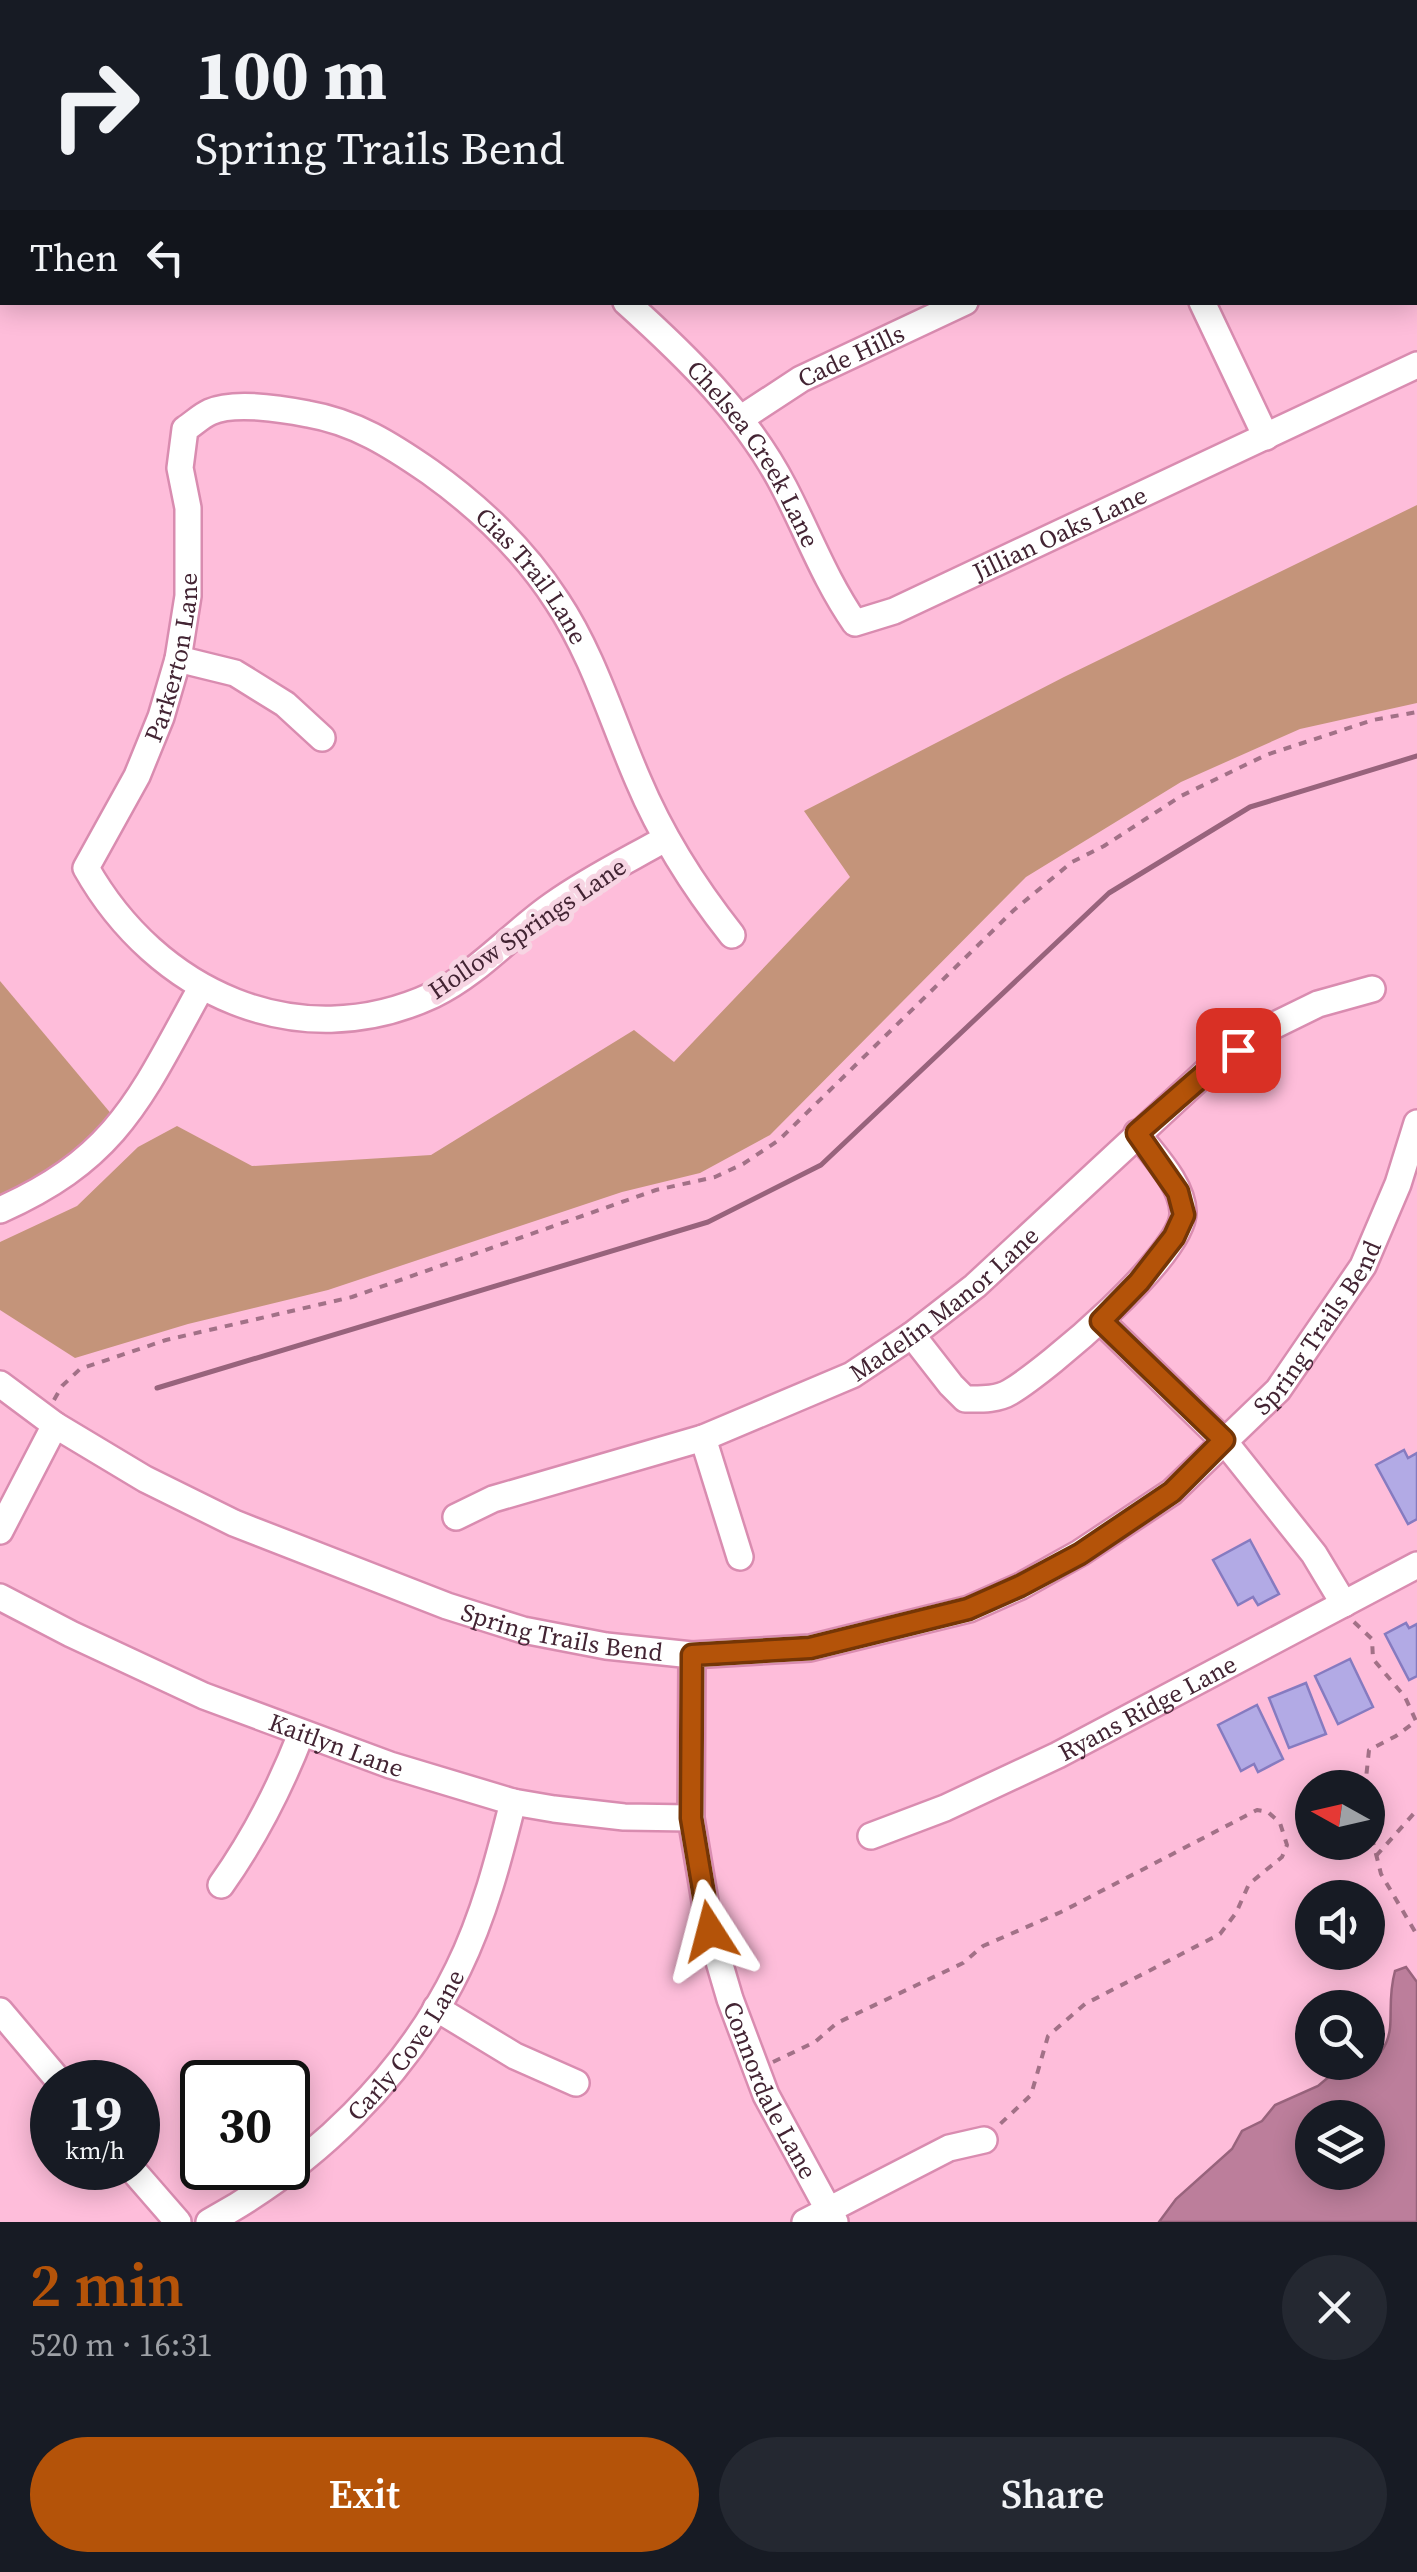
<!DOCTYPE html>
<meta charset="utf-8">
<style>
body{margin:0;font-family:"Source Serif 4",serif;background:#242831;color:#f1f3f6;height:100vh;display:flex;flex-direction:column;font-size:38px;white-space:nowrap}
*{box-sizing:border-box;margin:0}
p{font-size:32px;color:#9ea1a6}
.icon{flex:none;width:55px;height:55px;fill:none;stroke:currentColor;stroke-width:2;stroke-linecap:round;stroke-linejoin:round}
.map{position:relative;height:2222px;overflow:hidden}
.panel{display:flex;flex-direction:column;background:#171b24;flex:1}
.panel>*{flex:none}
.top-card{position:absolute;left:0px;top:0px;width:1418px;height:305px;box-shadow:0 5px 25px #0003;background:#171b24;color:#f1f3f6;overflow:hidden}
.needle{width:65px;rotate:278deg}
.tools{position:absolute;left:1295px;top:1770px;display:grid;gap:20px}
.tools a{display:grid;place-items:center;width:90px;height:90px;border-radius:50%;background:#171b24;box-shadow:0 5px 25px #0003;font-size:50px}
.speed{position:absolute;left:30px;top:2060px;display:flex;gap:20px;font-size:50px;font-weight:700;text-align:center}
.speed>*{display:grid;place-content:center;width:130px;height:130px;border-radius:50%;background:#171b24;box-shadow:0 5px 25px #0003;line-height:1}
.speed small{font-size:25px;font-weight:400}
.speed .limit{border:5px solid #111;border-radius:15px;background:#fff;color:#111}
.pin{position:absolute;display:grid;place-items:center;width:85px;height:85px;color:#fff;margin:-42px;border-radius:20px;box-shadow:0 5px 15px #0006}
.me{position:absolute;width:110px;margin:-55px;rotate:351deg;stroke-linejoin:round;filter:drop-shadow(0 0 8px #0008)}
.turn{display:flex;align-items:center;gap:35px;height:210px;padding:0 30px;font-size:45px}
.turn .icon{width:130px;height:130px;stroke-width:2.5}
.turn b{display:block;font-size:70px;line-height:85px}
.then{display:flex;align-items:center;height:95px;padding:0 30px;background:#0003;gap:20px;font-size:38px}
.round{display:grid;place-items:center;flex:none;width:105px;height:105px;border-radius:52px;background:#242831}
.overview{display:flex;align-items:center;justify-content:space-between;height:170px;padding:0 30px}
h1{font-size:60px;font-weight:600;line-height:75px;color:#b45309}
.primary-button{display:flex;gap:20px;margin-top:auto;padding:20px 30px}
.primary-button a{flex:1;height:115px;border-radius:60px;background:#b45309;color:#fff;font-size:40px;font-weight:600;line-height:115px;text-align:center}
.primary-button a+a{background:#242831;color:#f1f3f6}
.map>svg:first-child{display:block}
.green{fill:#c4947a}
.water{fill:#bc7e9b;stroke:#98637c;stroke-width:2.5;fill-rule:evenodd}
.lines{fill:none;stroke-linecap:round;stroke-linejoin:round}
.stream{stroke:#98637c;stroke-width:5}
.building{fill:#b2aae5;stroke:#867bc0;stroke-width:2.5}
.minor-casing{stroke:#d98cb0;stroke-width:30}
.path{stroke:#a27187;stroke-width:4;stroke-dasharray:8 8;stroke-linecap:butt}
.minor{stroke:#fff;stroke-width:25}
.route-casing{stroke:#753606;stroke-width:25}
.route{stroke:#b45309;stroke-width:18}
.labels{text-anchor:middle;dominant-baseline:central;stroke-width:10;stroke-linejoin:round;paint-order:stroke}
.street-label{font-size:25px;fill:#432433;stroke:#f7d5e3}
</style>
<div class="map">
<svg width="1417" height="2222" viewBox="0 0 1417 2222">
<rect width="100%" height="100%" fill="#febdda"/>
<g class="green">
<polygon points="1205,0 1417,0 1415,155 1415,2"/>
<polygon points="1417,505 1417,703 1300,729 1181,782 1026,877 770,1135 700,1173 622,1192 328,1290 188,1324 75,1358 0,1310 0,1242 77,1206 138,1147 177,1126 252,1166 431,1155 634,1030 674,1062 850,877 804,811 1064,677"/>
<polygon points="0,981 113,1116 59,1167 0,1198"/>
</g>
<path class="water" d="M1406,1967L1417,1982V2222H1159L1176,2199L1232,2149L1242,2131L1262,2121L1275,2105L1318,2086L1337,2070L1355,2074C1408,2041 1382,2018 1395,1971ZM1312,2118H1368V2172H1312Z"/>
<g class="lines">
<polyline class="stream" points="157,1388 708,1222 821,1165 1109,893 1250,807 1417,756"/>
</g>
<g class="building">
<polygon points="1404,1450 1408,1458 1417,1453 1417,1519 1408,1524 1376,1465"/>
<polygon points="1250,1540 1279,1594 1258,1605 1253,1597 1238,1605 1213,1560"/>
<polygon points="1406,1623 1409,1628 1417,1624 1417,1676 1409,1680 1385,1634"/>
<polygon points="1350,1659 1373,1707 1338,1724 1315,1676"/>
<polygon points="1306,1683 1326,1734 1289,1748 1269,1698"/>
<polygon points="1257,1705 1283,1759 1258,1772 1254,1764 1241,1771 1218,1725"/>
</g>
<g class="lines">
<defs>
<g id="minor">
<polyline points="148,0 148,2"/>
<polyline points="400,0 401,2"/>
<polyline points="672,0 673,2"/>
<polyline points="957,0 958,2"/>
<polyline points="1043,2 1048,0"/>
<polyline points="0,223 2,221"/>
<path id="s1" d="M626,302C686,356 747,415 784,487C808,533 825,580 855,623L894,611L1417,365"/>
<polyline points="1202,302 1266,437"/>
<path id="s2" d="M740,419L801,379L965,302"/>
<polyline points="178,659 235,673 285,704 322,738"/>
<path id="s3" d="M665,839C628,860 589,879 554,904C513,932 479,973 433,995C297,1058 156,992 86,868L137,776L161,717L178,659L188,596V508L180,468L185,429C193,424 201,416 210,412C234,401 283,409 308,414C355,422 391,445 430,472C479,507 524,550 557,601C593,655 612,720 638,780C662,837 694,887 732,935"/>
<path d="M0,1210C119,1157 141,1096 201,988"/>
<polyline points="1101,1321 1224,1441 1314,1554 1344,1604"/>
<path d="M912,1335L951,1385L965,1399C980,1399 997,1400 1010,1392C1047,1370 1185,1254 1183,1212C1182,1183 1153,1155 1137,1133"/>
<path id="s4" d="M0,1384L55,1425L145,1479L234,1523L447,1606L523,1630L606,1646L692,1655L810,1648L969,1609L1021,1586L1080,1553L1172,1492L1278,1390L1363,1266L1398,1184L1417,1123"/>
<polyline points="703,1438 740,1557"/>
<path id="s5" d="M456,1517L493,1499L703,1438L852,1375L912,1335L975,1286L1207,1071L1267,1029L1318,1004L1372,989"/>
<polyline points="0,1531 55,1425"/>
<path id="s6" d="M0,1597L71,1634L204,1696L390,1765L513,1802L554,1809L624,1817L691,1818"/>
<path id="s7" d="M692,1655L691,1818L710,1931L730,1999L766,2095L835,2222"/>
<path id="s8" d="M871,1836L945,1808L1058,1755L1417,1565"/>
<path d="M221,1885C255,1837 280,1788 301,1734"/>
<polyline points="436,2008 515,2056 576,2083"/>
<polyline points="0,2011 60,2082"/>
<polyline points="131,2168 178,2222"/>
<path id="s9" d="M209,2222C314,2165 406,2076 458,1969C484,1916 499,1858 513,1802"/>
<polyline points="805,2222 949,2148 984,2140"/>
</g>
</defs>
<use href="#minor" class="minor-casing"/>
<g class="path">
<polyline points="54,1400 62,1386 80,1369 166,1340 352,1297 656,1190 715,1177 743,1164 779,1140 1014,910 1072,862 1104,846 1181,796 1266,755 1373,720 1417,712"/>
<polyline points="1354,1622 1372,1639 1373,1659 1405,1697 1416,1721 1396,1736 1369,1750 1365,1788"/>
<polyline points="1368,1822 1381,1874 1417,1935"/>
<polyline points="1376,1856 1417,1810"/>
<polyline points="773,2062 815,2042 837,2023 963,1963 983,1946 1061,1912 1257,1810 1268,1812 1280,1823 1287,1845 1282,1857 1249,1884 1236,1913 1220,1934 1085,2004 1048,2036 1031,2095 998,2126"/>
</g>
<use href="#minor" class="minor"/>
</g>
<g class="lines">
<defs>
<polyline id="route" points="710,1931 691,1818 692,1655 810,1648 968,1609 1020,1586 1080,1554 1172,1492 1224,1440 1101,1321 1139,1282 1174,1237 1184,1215 1178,1192 1137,1133 1208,1071 1238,1050"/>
</defs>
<use href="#route" class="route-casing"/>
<use href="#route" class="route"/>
</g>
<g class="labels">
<g class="street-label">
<text stroke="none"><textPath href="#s2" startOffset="128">Cade Hills</textPath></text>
<text stroke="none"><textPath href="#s1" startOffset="200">Chelsea Creek Lane</textPath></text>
<text stroke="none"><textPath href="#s1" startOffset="622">Jillian Oaks Lane</textPath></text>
<text stroke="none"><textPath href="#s3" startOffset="1562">Cias Trail Lane</textPath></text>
<text stroke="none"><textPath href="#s3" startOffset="918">Parkerton Lane</textPath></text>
<text transform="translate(527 928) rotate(-34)">Hollow Springs Lane</text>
<text stroke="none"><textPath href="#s5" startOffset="538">Madelin Manor Lane</textPath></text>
<text stroke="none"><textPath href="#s4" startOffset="1490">Spring Trails Bend</textPath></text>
<text stroke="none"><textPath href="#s4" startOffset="620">Spring Trails Bend</textPath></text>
<text stroke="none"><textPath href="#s8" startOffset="305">Ryans Ridge Lane</textPath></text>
<text stroke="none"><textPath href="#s6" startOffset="368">Kaitlyn Lane</textPath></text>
<text stroke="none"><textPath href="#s9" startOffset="268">Carly Cove Lane</textPath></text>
<text stroke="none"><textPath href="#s7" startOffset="448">Connordale Lane</textPath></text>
</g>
</g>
</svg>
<div class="tools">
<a><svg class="needle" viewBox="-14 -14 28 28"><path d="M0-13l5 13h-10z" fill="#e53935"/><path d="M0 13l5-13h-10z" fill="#9ea1a6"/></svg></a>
<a><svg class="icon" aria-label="sound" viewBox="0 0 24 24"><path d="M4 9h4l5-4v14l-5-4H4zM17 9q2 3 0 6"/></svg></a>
<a><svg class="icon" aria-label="search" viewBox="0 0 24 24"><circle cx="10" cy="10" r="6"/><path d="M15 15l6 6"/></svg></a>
<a><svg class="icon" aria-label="layers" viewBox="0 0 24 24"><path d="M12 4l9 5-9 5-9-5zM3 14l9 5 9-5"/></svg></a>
</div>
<div class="speed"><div>19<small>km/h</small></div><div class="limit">30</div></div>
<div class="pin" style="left:1238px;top:1050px;background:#d93025"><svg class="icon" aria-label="arrive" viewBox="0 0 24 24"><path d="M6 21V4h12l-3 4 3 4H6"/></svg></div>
<svg class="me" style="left:710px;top:1931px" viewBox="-20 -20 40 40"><path d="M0-17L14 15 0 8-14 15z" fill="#b45309" stroke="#fff" stroke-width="4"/></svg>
<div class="top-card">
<div class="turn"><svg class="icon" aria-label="right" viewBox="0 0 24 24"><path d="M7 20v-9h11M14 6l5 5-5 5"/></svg><div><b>100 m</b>Spring Trails Bend</div></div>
<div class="then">Then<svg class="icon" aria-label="left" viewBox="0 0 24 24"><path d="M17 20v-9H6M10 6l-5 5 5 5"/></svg></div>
</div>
</div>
<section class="panel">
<div class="overview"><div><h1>2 min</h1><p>520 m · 16:31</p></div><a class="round"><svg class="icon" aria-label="close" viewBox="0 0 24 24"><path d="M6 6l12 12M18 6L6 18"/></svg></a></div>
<div class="primary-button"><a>Exit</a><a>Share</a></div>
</section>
